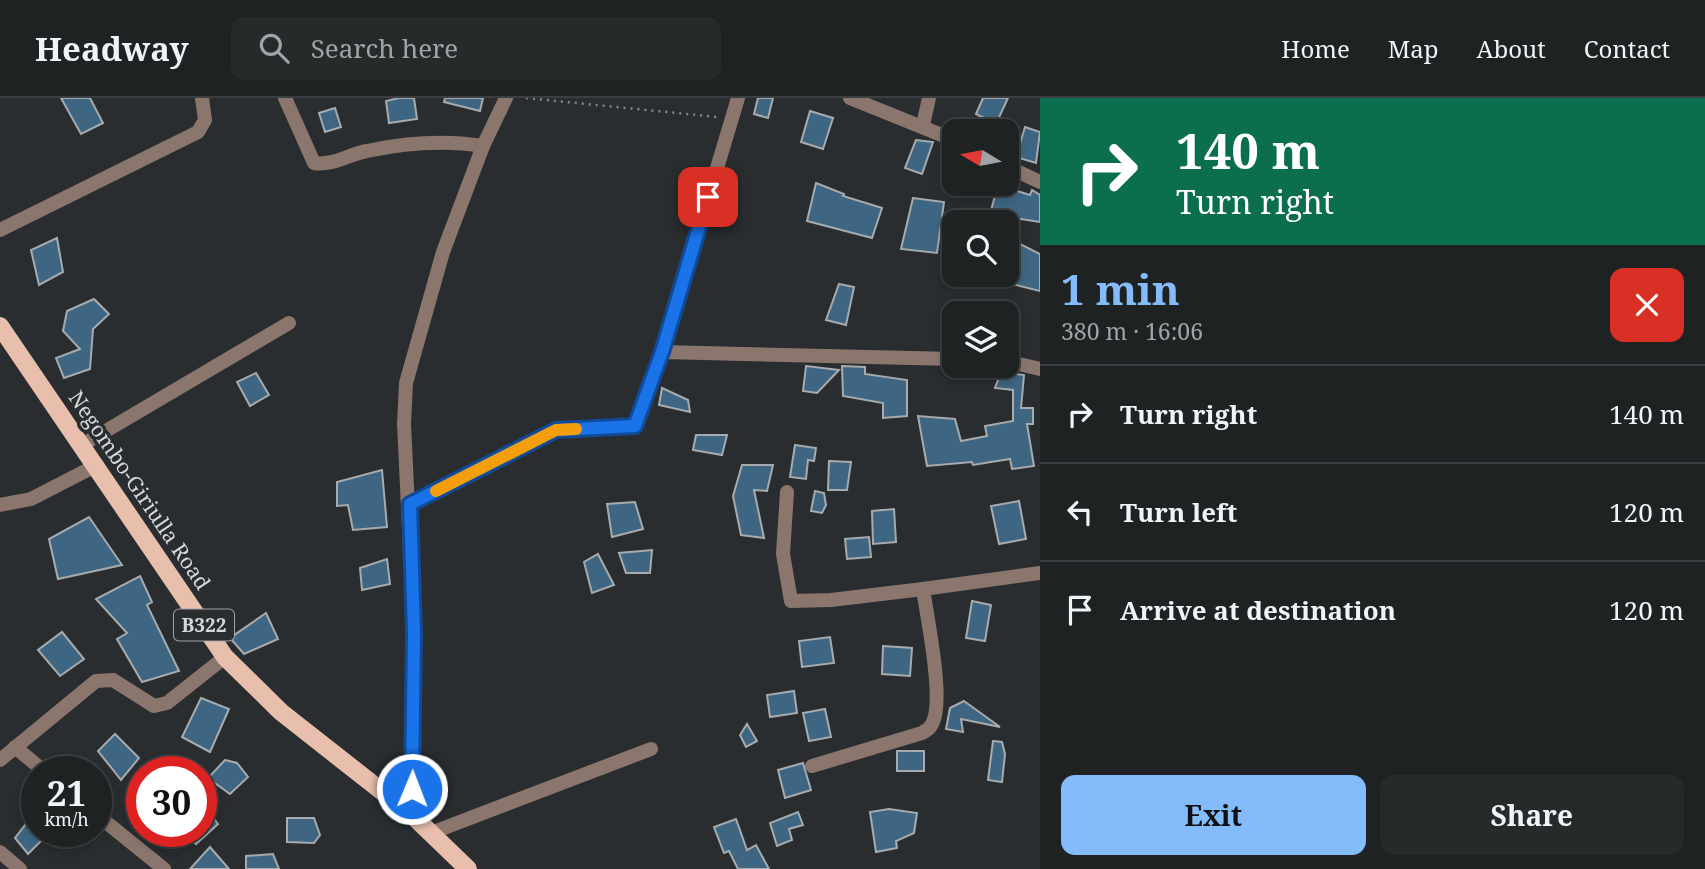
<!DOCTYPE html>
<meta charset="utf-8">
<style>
body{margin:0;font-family:"Noto Serif",serif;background:#272a2b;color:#f1f3f6;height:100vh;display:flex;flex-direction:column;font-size:26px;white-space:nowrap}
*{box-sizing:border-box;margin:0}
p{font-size:23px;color:#a1a4a6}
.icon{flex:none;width:38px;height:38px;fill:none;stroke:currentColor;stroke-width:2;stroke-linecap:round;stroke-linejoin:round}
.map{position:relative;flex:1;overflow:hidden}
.sheet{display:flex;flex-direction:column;background:#1f2223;width:665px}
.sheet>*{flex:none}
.hud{background:#0b6e4f;color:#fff;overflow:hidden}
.needle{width:46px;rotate:280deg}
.buttons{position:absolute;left:942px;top:21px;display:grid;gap:14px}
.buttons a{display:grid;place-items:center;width:77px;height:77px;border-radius:14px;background:#1f2223;box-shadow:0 4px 10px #0003,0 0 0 2px #3c3f41;font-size:35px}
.speed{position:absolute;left:21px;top:658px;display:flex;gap:14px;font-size:35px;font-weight:700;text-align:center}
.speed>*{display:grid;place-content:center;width:91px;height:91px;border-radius:50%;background:#1f2223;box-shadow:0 4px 10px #0003,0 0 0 2px #3c3f41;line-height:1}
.speed small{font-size:18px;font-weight:400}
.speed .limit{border:10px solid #d22;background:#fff;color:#111}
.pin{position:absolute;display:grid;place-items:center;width:60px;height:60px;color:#fff;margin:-30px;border-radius:14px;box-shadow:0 4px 10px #0006}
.me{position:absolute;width:77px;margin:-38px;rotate:1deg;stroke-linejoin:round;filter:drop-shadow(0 0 5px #0008)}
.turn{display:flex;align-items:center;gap:24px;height:147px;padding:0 21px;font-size:32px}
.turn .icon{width:91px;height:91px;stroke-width:2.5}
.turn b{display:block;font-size:49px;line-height:60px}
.round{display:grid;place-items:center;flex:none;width:74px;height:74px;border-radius:14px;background:#272a2b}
.head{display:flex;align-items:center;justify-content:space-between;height:119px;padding:0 21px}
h1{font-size:42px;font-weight:700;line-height:52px;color:#84bcfb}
.cta{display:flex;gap:14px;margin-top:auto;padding:14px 21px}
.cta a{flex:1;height:80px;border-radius:14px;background:#84bcfb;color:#111;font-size:28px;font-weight:700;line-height:80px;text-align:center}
.cta a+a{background:#272a2b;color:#f1f3f6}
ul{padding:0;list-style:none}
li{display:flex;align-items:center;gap:21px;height:98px;padding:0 21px;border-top:2px solid #3c3f41}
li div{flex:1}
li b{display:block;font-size:26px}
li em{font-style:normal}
header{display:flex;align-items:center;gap:42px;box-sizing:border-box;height:98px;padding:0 35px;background:#1f2223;border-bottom:2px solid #3c3f41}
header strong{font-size:33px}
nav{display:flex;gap:38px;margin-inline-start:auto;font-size:24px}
.search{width:490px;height:63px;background:#272a2b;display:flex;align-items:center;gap:18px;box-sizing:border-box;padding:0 24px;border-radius:14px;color:#a1a4a6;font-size:26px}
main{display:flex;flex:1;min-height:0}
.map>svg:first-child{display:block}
.building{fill:#3e6682;stroke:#a7abae;stroke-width:2}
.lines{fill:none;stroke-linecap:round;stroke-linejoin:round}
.path{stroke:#878a8c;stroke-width:2.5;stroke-dasharray:2 5;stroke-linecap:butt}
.minor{stroke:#8a766d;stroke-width:14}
.primary{stroke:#e8bfac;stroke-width:18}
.route-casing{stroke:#114b97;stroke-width:18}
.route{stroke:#1a73e8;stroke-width:12}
.slow{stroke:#f59e0b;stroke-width:12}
.labels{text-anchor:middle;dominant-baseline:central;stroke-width:7;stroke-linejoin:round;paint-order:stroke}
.shield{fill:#292d2f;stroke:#a1a4a6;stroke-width:2}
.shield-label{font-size:19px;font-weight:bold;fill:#d5d7d9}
.street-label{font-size:21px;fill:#d5d7d9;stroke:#292d2f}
</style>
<header>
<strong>Headway</strong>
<div class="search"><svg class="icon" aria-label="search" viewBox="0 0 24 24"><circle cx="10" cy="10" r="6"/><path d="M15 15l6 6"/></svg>Search here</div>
<nav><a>Home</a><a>Map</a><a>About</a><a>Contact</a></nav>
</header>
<main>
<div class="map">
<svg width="1040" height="771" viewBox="0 0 1040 771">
<rect width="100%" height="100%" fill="#292d2f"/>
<g class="building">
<polygon points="61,0 90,0 103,25 81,36"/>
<polygon points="399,0 414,0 417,21 389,25 386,3"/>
<polygon points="445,0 483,0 480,13 444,4"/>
<polygon points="758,0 773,0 768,20 754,16"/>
<polygon points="983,0 1008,0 996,26 976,16"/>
<polygon points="335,10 341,29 325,34 319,15"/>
<polygon points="810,13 833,20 823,51 801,44"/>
<polygon points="1025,29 1040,34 1036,65 1016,59"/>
<polygon points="916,42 933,44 922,76 905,70"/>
<polygon points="816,85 844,96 843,98 882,110 872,140 807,123"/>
<polygon points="998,87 1030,97 1032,92 1040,97 1040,124 990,116"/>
<polygon points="913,100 944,104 937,155 901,151"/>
<polygon points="57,140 63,174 39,187 31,152"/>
<polygon points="1016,144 1040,156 1040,193 1008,185"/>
<polygon points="839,186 854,189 846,227 826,222"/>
<polygon points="94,201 109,216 93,231 90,271 64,280 56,260 80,251 63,233 67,213"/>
<polygon points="806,268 839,272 817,295 803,293"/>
<polygon points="842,268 865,269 865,276 907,282 907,318 883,320 883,305 843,298"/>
<polygon points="1001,274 1024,277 1021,310 1033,310 1033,326 1027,326 1034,368 1012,371 1010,361 973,367 972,364 927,368 918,318 955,321 961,343 987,338 985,328 1013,323 1013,292 995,290"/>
<polygon points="256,275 269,297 250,308 237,284"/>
<polygon points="662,290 688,302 690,314 659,307"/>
<polygon points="696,337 727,337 722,357 693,352"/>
<polygon points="795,347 816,350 814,363 808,362 806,381 790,379"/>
<polygon points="829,363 851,364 847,392 828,392"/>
<polygon points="742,367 773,367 767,393 754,392 764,440 741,437 733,398"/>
<polygon points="382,372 387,429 353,432 348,407 337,408 337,384"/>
<polygon points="815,393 824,395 826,407 822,415 811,413"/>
<polygon points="1019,403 1026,441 999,446 991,408"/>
<polygon points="635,404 643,431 612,439 607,406"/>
<polygon points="894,411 896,444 873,446 872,413"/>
<polygon points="89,419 122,467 58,481 49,441"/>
<polygon points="869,439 871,459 847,461 845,441"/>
<polygon points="652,452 650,475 626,475 619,455"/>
<polygon points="598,456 614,487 592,495 584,464"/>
<polygon points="387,461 390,486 362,492 360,470"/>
<polygon points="140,478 152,504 147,507 179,573 142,584 117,541 127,535 96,501"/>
<polygon points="972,503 991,507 985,543 966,540"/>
<polygon points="266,515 278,541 244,556 230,540"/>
<polygon points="62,534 84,561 60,578 38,552"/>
<polygon points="830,539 834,565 802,569 799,543"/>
<polygon points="883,548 912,550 910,578 882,576"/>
<polygon points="794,593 797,615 770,619 767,597"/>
<polygon points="201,600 229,611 210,654 182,639"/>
<polygon points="964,603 1000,629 961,621 963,634 946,631 950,610"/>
<polygon points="825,611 831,639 809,643 803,615"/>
<polygon points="747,626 757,643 746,649 740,637"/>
<polygon points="115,636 139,660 121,682 98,653"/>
<polygon points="993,643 1002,644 1005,656 1002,684 988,682"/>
<rect x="897" y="653" width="27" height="20"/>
<polygon points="225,662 237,665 248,679 230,696 208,680"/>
<polygon points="803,665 811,692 785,700 778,672"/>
<polygon points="201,703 218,726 196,746 183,733 201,733"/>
<polygon points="889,711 917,715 914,735 896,743 897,750 876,754 870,714"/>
<polygon points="798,714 803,727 789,731 792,742 777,748 770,725"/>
<polygon points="287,720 314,720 320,737 314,745 287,744"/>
<polygon points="736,721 747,752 756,747 769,771 738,771 729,753 724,755 714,729"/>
<polygon points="29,722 45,739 28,756 15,740"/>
<polygon points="210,749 229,771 190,771"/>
<polygon points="273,756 279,771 246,771 246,758"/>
</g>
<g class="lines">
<polyline class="path" points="526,0 717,19"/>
<g class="minor">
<path d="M285,0L314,65C333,68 349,56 367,53C404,45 446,42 483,48"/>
<polyline points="850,0 954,42"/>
<polyline points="923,27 929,0"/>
<polyline points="1006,68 1040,84"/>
<polyline points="0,132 198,34 205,22 202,0"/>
<polyline points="662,254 954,261"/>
<polyline points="1006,263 1040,271"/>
<polyline points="82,347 289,225"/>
<polyline points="787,394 783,456 791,503 831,502 923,491"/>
<polyline points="410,406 556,332 635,328 662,254 738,0"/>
<polyline points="0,407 31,401 97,367"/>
<polyline points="15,649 45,674"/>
<polyline points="0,662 96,583 113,582 154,608 167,605 225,559"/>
<path d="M812,668L922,635C927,632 931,630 933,624C944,600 927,519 923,491L1040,475"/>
<polyline points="96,716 164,771"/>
<polyline points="412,717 414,534 404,326 406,285 443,154 483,48 506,0"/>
<polyline points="431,735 651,651"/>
<polyline points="0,754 20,771"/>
</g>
<polyline class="primary" points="0,228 225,559 281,614 412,717 468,771"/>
</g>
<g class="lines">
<defs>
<polyline id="route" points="412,691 414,534 410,406 556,332 635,328 662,254 708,99"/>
</defs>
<use href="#route" class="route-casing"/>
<use href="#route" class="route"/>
<polyline class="slow" points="436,393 556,332 576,331"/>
</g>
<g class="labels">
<rect class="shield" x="174" y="511.5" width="60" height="31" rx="5"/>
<g class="shield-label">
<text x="204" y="527">B322</text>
</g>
<g class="street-label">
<text transform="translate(140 392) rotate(56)">Negombo-Giriulla Road</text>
</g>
</g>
</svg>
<div class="buttons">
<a><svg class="needle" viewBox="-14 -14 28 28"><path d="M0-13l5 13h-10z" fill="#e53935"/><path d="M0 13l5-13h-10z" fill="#a1a4a6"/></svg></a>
<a><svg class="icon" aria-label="search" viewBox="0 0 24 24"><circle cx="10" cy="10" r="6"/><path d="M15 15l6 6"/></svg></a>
<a><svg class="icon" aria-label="layers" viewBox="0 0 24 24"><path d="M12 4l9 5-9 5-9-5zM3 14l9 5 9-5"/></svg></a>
</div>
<div class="speed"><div>21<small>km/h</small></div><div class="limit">30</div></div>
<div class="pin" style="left:708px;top:99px;background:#d93025"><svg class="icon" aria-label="arrive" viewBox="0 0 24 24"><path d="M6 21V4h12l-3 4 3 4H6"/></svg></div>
<svg class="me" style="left:412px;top:691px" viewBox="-20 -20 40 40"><circle r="17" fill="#1a73e8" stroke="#fff" stroke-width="3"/><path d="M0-11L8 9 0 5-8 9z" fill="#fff"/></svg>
</div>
<section class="sheet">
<div class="hud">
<div class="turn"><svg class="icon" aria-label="right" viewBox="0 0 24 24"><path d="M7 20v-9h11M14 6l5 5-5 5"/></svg><div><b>140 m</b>Turn right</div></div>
</div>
<div class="head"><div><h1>1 min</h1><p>380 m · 16:06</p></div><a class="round" style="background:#d93025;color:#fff"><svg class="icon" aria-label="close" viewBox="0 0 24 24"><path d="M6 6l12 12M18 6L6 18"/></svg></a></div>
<ul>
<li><svg class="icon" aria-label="right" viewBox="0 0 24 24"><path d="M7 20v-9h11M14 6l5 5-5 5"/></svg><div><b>Turn right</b></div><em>140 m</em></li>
<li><svg class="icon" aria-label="left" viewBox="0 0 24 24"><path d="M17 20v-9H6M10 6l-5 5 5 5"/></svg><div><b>Turn left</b></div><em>120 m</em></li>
<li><svg class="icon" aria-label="arrive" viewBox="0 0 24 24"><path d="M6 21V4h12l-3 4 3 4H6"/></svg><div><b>Arrive at destination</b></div><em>120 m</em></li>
</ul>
<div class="cta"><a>Exit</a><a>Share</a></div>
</section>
</main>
